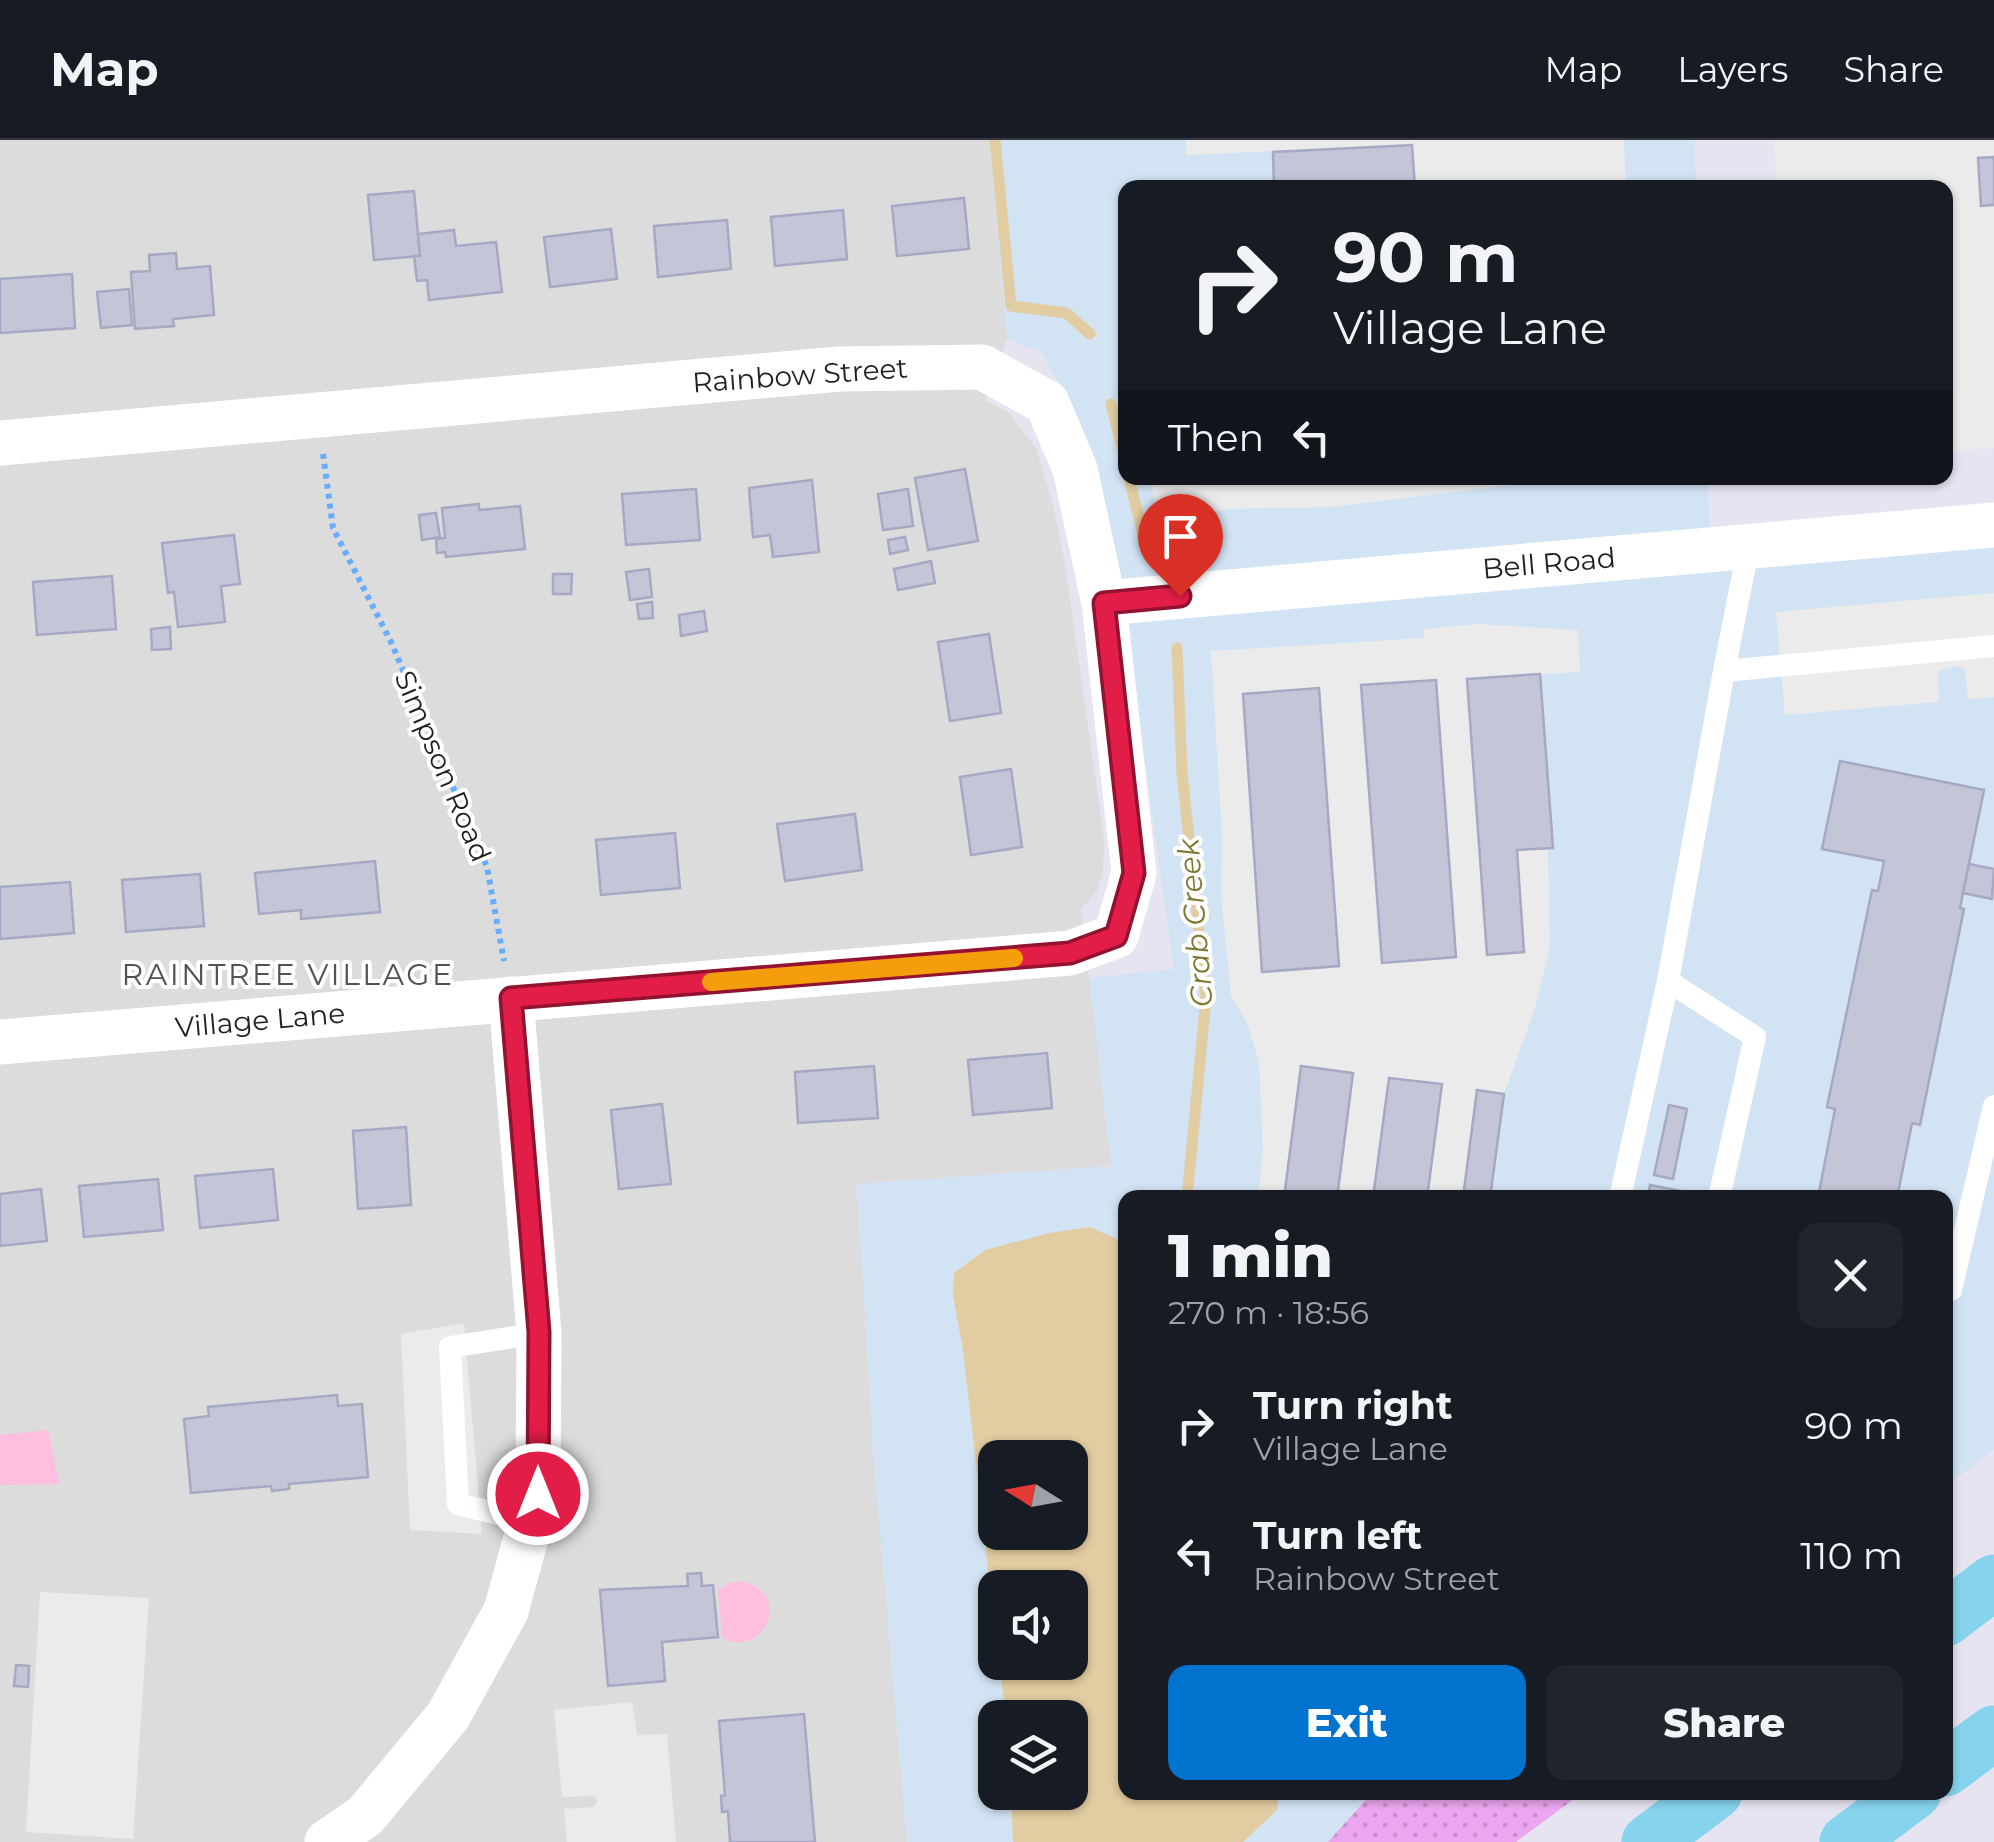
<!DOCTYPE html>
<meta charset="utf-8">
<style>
body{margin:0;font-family:Montserrat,sans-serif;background:#20242c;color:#f1f3f6;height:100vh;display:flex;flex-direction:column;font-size:38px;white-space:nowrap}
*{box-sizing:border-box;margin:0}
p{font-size:32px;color:#9ea1a6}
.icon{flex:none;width:55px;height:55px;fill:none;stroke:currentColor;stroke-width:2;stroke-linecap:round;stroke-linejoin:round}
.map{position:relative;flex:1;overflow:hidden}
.panel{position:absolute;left:1118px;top:1050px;width:835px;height:610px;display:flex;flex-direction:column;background:#171b24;border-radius:20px;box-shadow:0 2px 8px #0004}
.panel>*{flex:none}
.guide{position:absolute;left:1118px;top:40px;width:835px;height:305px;border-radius:20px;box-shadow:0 2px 8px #0004;background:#171b24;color:#f1f3f6;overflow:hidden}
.needle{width:65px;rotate:281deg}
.tools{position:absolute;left:978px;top:1300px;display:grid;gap:20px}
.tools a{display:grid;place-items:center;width:110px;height:110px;border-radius:20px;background:#171b24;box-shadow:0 2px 8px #0004;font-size:50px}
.pin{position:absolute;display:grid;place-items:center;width:85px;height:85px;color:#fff;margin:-102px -42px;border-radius:50% 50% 50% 0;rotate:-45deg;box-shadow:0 0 10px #0007}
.pin .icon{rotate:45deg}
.me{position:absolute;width:110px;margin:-55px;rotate:0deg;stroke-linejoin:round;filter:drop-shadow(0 0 8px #0008)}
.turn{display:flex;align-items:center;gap:35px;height:210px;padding:0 50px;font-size:45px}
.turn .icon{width:130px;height:130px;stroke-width:2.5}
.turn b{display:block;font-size:70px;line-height:85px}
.then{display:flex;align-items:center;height:95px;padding:0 50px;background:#0003;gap:20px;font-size:38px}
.round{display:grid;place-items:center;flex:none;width:105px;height:105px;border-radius:20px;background:#20242c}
.summary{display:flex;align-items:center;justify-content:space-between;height:170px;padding:0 50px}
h1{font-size:60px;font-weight:800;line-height:75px}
.cta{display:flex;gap:20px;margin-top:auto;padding:20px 50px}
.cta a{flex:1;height:115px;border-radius:20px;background:#0073ce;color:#fff;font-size:40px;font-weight:800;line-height:115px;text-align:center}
.cta a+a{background:#20242c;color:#f1f3f6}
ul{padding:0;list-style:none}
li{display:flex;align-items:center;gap:30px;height:130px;padding:0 50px}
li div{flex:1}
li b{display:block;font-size:38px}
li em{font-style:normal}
header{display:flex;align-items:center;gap:60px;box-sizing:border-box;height:140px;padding:0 50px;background:#171b24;border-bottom:2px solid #363941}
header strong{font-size:48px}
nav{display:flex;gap:55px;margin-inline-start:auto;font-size:35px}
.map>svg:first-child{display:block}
.residential{fill:#dcdcdd}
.commercial{fill:#d2e3f3;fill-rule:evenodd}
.grass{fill:url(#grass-dots)}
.park{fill:#febedd}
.parking{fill:#ebebeb}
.water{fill:#e2cca1;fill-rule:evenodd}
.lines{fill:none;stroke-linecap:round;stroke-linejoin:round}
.stream{stroke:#e2cca1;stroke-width:11}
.building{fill:#c4c6d8;stroke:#a5a9c3;stroke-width:2.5}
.path{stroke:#67acff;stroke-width:6;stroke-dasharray:5 5;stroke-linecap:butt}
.service{stroke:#fff;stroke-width:22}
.minor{stroke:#fff;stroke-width:45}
.motorway{stroke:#86d3ee;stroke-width:55}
.route-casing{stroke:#92132f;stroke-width:25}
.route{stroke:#e11d48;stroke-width:18}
.slow{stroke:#f59e0b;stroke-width:18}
.labels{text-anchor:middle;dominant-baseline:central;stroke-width:8;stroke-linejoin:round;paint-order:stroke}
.street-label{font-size:28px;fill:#1f1f1f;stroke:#fff}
.water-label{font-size:30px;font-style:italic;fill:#7d7832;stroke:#fff}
.neighbourhood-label{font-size:30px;letter-spacing:2.5px;fill:#525252;stroke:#fff}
</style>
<header>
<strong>Map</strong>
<nav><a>Map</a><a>Layers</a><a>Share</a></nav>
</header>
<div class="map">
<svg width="1994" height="1702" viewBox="0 0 1994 1702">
<defs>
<pattern id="grass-dots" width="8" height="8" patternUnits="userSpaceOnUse" patternTransform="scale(2.5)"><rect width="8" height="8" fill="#eba6ef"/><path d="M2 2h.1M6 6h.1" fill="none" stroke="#c98ecc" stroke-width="1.8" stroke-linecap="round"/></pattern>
</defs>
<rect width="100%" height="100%" fill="#e6e4f1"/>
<polygon class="residential" points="0,0 989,0 1007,199 985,261 1008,272 1036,308 1053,365 1066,430 1104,700 1103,731 1097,751 1081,769 1112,1026 857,1044 873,1310 907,1702 0,1702"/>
<path class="commercial" d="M989,0H1694L1696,47L1125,48V338H1708L1711,430L1994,406V1309L1969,1329L1945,1346V1058H1125V1652L1372,1653L1328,1702H907L873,1310L857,1044L1111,1026L1089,838L1174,829L1133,538L1104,375L1080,281L1042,212L1007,199ZM995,1318H1070V1392H995ZM995,1448H1070V1522H995ZM995,1578H1070V1652H995Z"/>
<polygon class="grass" points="1372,1653 1372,1652 1582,1653 1516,1702 1328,1702"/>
<g class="park">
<polygon points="48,1290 59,1344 0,1345 0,1295"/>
<path d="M742,1441C798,1456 759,1521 722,1497L718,1450L732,1442Z"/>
</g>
<g class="parking">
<polygon points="1186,0 1624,0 1626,47 1415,47 1412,5 1186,15"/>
<polygon points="1774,0 1994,0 1994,308 1945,311 1945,48 1777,47"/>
<polygon points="1149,338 1567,338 1333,367 1227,369 1159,377"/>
<polygon points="1994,453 1994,557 1968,559 1965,529 1958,526 1938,531 1939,562 1785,575 1776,472"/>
<polygon points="1479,484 1578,490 1580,532 1467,539 1487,815 1524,812 1517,710 1548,708 1550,807 1534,872 1504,954 1477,950 1463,1057 1258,1057 1263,1007 1259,923 1248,885 1231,856 1221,755 1222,696 1211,511 1424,498 1424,489"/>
<polygon points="464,1183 482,1394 410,1390 401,1194"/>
<polygon points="40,1452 149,1458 133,1699 26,1692"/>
<polygon points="632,1562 637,1595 667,1594 676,1702 567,1702 564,1669 594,1667 598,1660 594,1656 562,1657 554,1570"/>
</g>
<path class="water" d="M1090,1087L1125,1103V1652L1279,1653L1277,1670L1243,1702H1013L1011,1653L1070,1652V1578L1006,1577L999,1523L1070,1522V1448H995V1490L963,1210L953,1155L954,1133L985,1110L1050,1093ZM995,1318H1070V1392H995Z"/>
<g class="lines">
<g class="stream">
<polyline points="995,0 1011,166 1066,173 1090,194"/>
<polyline points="1111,264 1125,320"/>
<polyline points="1129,338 1145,402"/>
<polyline points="1177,508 1182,633 1206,858 1187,1058"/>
</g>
</g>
<g class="building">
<polygon points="1412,5 1415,48 1274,48 1273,12"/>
<polygon points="1994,17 1994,65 1981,66 1978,18"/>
<polygon points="414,51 420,116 374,120 368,55"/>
<polygon points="964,58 969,109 897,116 892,66"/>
<polygon points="843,70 847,119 775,126 771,77"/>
<polygon points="727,80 731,129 658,137 654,86"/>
<polygon points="611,89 617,139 550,147 544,97"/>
<polygon points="454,90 456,106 496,102 502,152 429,160 427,140 417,141 414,116 420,116 418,94"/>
<polygon points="176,113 177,129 210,126 214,175 173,179 174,186 135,189 131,132 150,131 149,115"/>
<polygon points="72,134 75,188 0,193 0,139"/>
<polygon points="129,149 132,185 101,188 97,152"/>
<polygon points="965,329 978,401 928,410 915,338"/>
<polygon points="812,340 819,412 773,417 770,395 753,397 749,348"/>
<polygon points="696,349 700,400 626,405 622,354"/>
<polygon points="908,349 913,386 883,390 878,354"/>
<polygon points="479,364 479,370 520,366 525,409 446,417 445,412 437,413 436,399 445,398 442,368"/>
<polygon points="436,373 440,397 422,400 419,375"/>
<polygon points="234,395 240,444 221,446 225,482 178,487 174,452 168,453 162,403"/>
<polygon points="905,397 908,410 890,414 888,400"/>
<polygon points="931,421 935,443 898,450 894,429"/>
<polygon points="649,429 652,457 630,460 626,432"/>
<polygon points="553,434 572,434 571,454 553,454"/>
<polygon points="112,436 116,489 37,495 33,442"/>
<polygon points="652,462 653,478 639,479 637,464"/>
<polygon points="704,471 707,491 681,496 679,475"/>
<polygon points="170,487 171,509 152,510 151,489"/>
<polygon points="989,494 1001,573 950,581 938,502"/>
<polygon points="1540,534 1553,708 1517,710 1524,812 1487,815 1467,539"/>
<polygon points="1436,540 1456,817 1382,823 1361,545"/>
<polygon points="1319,548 1339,826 1262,832 1243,554"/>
<polygon points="1840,621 1984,650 1960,768 1964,769 1920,985 1912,983 1897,1058 1818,1058 1835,969 1827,967 1872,750 1878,751 1884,721 1822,709"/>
<polygon points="1011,629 1022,707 971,715 960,637"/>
<polygon points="855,674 862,730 785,741 777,684"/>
<polygon points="675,693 680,748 601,755 596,700"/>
<polygon points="375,721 380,772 301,779 301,770 259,774 255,733"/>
<polygon points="1969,724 1994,729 1992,759 1963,753"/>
<polygon points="200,734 204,786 126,792 122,740"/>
<polygon points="70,742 74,793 0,799 0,747"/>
<polygon points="1047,913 1052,968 973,975 968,920"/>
<polygon points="874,926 878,978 798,983 795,932"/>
<polygon points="1301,926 1353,933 1337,1058 1284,1058"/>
<polygon points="1389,938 1442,944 1427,1058 1373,1058"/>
<polygon points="1477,950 1504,954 1490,1058 1463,1058"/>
<polygon points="662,964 671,1044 619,1049 611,970"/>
<polygon points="1669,965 1687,969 1673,1039 1654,1035"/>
<polygon points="406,987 411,1065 358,1069 353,991"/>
<polygon points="273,1029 278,1080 200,1088 195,1036"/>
<polygon points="158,1039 163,1090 84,1097 79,1046"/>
<polygon points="1650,1045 1681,1051 1680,1058 1648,1058"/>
<polygon points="41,1049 47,1101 0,1106 0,1054"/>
<polygon points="337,1255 338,1266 362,1264 368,1337 289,1344 289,1349 272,1351 271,1346 191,1353 184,1279 209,1276 208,1267"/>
<polygon points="701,1433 702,1446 713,1445 718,1497 662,1502 665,1541 608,1546 600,1450 688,1446 687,1434"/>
<polygon points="16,1525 29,1526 28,1547 14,1546"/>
<polygon points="804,1574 815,1702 730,1702 728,1671 722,1672 721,1656 725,1655 719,1581"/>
</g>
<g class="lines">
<polyline class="path" points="323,314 333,388 391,502 487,727 504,821"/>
<g class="service">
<polyline points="1749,405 1724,531 1994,506"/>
<polyline points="1620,1058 1668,841"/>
<polyline points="1719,1058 1755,897 1668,841 1724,531"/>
<polyline points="1945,1153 1951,1150 1994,966"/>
<polyline points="531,1382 458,1364 450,1207 539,1193"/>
</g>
<g class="minor">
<polyline points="0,303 840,229 982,227 1047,263 1075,329 1104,463 1134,733 1116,796 1070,813 0,902"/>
<polyline points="1104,463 1994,385"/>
<polyline points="327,1702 365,1676 448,1576 506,1471 538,1354 539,1193 511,859"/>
</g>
<g class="motorway">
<polyline points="1945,1479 1994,1442"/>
<polyline points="1945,1629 1994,1593"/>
<polyline points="1649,1702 1715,1652"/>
<polyline points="1847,1702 1914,1652"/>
</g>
</g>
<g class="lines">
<defs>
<polyline id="route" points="538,1354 539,1192 511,858 1070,813 1116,796 1134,733 1104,463 1180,456"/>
</defs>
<use href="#route" class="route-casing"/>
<use href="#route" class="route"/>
<polyline class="slow" points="711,842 1014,818"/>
</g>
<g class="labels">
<g class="street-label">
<text transform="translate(800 235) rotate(-4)">Rainbow Street</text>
<text transform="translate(1549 423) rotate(-5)">Bell Road</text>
<text transform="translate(443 626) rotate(67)">Simpson Road</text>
<text transform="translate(260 880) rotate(-5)">Village Lane</text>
</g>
<g class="water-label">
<text transform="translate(1195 783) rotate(-95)">Crab Creek</text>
</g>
<g class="neighbourhood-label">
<text x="288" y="834">RAINTREE VILLAGE</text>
</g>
</g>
</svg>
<div class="tools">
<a><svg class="needle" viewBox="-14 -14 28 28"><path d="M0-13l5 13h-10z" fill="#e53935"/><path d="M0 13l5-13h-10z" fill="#9ea1a6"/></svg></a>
<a><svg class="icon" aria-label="sound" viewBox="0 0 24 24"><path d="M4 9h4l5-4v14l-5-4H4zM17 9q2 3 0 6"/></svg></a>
<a><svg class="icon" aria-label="layers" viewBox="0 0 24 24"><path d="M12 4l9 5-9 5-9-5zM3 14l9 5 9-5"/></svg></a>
</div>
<div class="pin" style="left:1180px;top:456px;background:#d93025"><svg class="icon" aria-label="arrive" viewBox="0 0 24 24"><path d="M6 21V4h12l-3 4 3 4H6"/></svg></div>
<svg class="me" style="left:538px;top:1354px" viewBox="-20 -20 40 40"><circle r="17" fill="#e11d48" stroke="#fff" stroke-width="3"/><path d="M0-11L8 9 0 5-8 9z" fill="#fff"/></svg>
<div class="guide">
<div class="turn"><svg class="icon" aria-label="right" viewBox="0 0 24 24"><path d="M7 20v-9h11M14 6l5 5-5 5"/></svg><div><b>90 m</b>Village Lane</div></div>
<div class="then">Then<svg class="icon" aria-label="left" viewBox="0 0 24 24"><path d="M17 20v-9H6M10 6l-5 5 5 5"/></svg></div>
</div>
<section class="panel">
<div class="summary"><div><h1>1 min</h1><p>270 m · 18:56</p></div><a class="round"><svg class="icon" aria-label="close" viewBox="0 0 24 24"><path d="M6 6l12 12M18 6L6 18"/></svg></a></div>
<ul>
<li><svg class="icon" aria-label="right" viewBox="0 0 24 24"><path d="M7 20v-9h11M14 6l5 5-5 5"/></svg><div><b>Turn right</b><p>Village Lane</p></div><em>90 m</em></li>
<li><svg class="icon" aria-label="left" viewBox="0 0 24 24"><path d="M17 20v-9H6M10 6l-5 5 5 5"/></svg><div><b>Turn left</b><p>Rainbow Street</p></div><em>110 m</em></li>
</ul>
<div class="cta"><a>Exit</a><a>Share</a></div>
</section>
</div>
